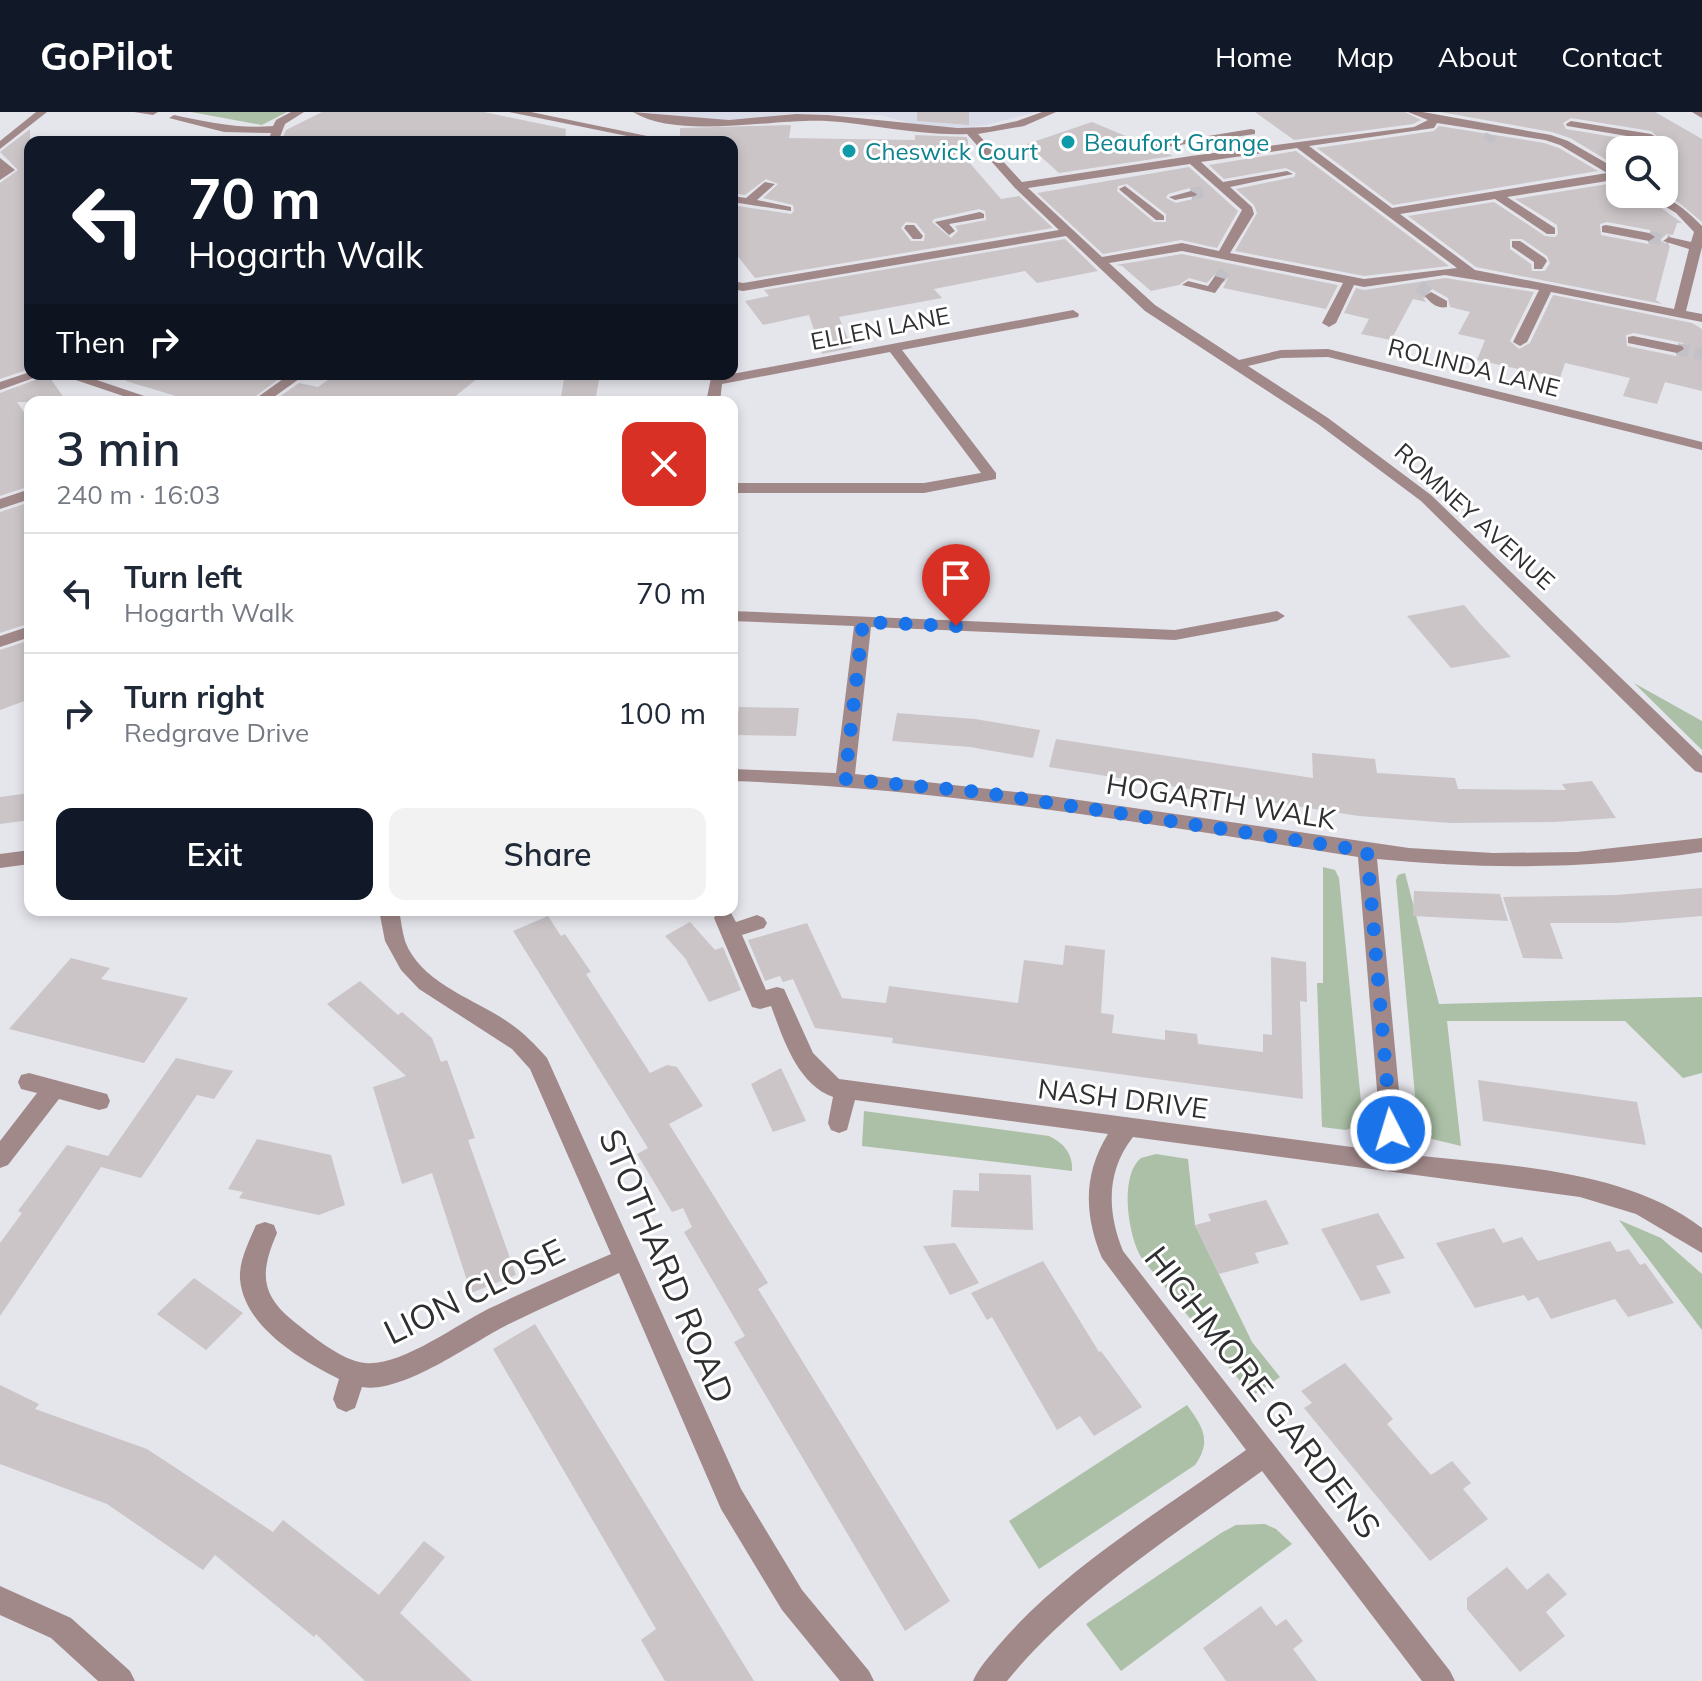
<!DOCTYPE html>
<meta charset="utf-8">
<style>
body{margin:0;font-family:Mulish,sans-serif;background:#f2f2f3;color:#1f2937;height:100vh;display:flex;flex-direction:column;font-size:30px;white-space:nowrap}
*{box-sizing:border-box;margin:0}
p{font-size:26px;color:#747a83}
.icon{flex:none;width:44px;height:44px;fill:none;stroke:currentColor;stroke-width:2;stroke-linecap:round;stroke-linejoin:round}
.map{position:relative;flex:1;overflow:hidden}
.side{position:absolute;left:24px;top:284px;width:714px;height:520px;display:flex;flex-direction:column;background:#fff;border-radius:16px;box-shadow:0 4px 12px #0003}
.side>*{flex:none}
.hud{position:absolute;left:24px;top:24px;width:714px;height:244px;border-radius:16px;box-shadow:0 4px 12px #0003;background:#111827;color:#fff;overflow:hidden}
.tools{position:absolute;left:1606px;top:24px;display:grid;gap:16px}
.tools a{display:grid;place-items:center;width:72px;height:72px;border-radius:16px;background:#fff;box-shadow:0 4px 12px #0003;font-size:40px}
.pin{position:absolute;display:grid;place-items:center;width:68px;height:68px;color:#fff;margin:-82px -34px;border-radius:50% 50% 50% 0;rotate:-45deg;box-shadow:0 0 8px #0007}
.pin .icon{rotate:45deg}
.me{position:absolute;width:88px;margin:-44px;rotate:355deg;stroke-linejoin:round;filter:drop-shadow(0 0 6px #0008)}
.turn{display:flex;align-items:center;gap:28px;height:168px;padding:0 32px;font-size:36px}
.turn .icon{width:104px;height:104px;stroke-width:2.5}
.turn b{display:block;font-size:56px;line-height:68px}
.then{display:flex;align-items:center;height:76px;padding:0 32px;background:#0003;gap:16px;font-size:30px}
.round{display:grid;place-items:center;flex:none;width:84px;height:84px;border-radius:16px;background:#f2f2f3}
.summary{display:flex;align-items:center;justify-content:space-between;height:136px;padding:0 32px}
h1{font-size:48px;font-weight:600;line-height:60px}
.primary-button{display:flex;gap:16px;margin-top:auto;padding:16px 32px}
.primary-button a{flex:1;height:92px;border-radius:16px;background:#111827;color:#fff;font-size:32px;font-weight:600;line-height:92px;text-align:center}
.primary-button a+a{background:#f2f2f3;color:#1f2937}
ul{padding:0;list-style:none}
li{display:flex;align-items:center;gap:24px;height:120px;padding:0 32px;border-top:2px solid #e0e1e3}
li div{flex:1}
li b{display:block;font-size:30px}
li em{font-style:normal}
header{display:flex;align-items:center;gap:48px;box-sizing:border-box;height:112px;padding:0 40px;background:#111827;color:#fff}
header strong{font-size:38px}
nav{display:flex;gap:44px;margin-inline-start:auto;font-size:28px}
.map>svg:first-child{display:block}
.built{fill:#dadbe9}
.green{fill:#abc0a6}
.building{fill:#cbc5c8;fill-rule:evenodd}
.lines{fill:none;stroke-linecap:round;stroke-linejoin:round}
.minor-tunnel{stroke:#c1c1c7;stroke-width:12;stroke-dasharray:12 6;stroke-linecap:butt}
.minor{fill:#a1898a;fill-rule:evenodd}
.route{stroke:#1a73e8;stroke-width:14;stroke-dasharray:0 25.2}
.culture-dot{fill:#0f9aa8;stroke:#fff;stroke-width:3}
.labels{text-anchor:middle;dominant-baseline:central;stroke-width:6;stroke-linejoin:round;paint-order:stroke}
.far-culture-label{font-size:24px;fill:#0d838f;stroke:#fff;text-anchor:start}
.far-street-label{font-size:24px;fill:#2f2f31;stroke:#fff}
.street-label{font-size:28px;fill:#2f2f31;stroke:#fff}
.near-street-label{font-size:34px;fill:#2f2f31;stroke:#fff}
</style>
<header>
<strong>GoPilot</strong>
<nav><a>Home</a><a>Map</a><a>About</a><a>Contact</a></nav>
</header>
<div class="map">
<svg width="1702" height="1569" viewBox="0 0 1702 1569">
<rect width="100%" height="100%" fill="#e5e5ec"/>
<polygon class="built" points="638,0 1037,0 986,13 947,17 914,12 880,3 789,2 740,9"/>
<g class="green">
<polygon points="191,0 287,0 262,13"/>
<polygon points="1634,571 1702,609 1702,638"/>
<polygon points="1323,755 1335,758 1339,766 1362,1000 1355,1015 1346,1018 1322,1015 1317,871 1323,871"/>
<polygon points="1405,761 1439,892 1702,885 1702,961 1683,966 1625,909 1447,909 1461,1034 1432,1027 1417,1007 1396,768 1398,763"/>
<path d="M864,999L1049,1024C1064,1031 1073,1042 1072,1059L862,1034Z"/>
<path d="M1156,1042L1188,1047L1195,1113L1252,1230L1280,1265L1252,1284L1141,1145C1128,1123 1119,1064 1141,1046Z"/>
<polygon points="1619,1108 1661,1126 1702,1162 1702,1218"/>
<path d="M1187,1293C1203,1315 1212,1329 1195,1353L1039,1457L1009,1409Z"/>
<polygon points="1265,1412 1276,1417 1292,1432 1121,1559 1086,1512 1221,1421 1236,1413"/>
</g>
<g class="building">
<polygon points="322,0 484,0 566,17 565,30 281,30 286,18"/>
<polygon points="917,0 969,0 969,13 917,9"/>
<polygon points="1255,0 1405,0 1421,8 1413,12 1294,28"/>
<path d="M1440,0H1655L1702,27V110L1678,90L1663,82L1664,38H1620V56L1570,26L1552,20ZM1571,6L1651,19L1659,26L1650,31L1566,17L1563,11Z"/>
<polygon points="1092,10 1145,32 1144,35 1150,40 1161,39 1173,44 1059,61 1027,32"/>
<path d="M791,13L789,26L915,28V23L966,25L968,28V49L1001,87L1019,84L1053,116L755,166L732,137V93L791,102L794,99L793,93L763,86L778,72L766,67L745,83L732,81V30H680V16ZM979,97L985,99L986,108L955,114L958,119L951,126L932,110L934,107ZM906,110L916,111L925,122L924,129H911L901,116Z"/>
<polygon points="1439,14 1544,31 1559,36 1598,59 1393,93 1317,36 1434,19"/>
<polygon points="30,17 30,257 0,267 0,71 18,58 0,40"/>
<polygon points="1296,39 1449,154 1364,164 1235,139 1257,101 1254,93 1236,77 1294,65 1296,61 1286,56 1224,67 1209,53"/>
<path d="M1189,55L1238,99L1217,136L1181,128L1103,142L1037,81ZM1127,72L1166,102V110H1154L1117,79L1118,74ZM1190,76L1200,82L1197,86L1176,91L1166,86L1168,82Z"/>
<path d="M1620,70V82H1642L1682,111H1677L1673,123L1667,122L1660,128L1670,134L1656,188L1662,192L1476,155L1408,104L1494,90L1545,124L1555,125L1558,122L1557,113L1515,87ZM1607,110L1650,118L1658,126L1648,132L1601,123L1600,112ZM1510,127H1522L1547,144L1550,151L1545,159H1532L1531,152L1510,137Z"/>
<polygon points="1065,127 1098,159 1037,171 1025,159 934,177 942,186 839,205 852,236 822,242 809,203 763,213 745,189 769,184 764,178"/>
<polygon points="1182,142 1338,173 1326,197 1223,176 1228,166 1216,161 1207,171 1189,166 1179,173 1151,179 1122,154 1116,153"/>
<path d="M1445,166L1534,180L1510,229L1519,237L1530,231L1553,183L1692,211L1702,217V279L1665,270L1657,292L1623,284L1630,266L1565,251L1560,266L1477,248L1485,228L1458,222L1470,200L1450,195L1448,186L1432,177L1422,184L1426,190L1413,187L1391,228L1361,222L1369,207L1344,201L1356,176L1364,178ZM1634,221L1683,231L1687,238L1676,244L1627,234L1626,223Z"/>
<polygon points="128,262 265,262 280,266 248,290 196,290 126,269"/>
<polygon points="336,262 483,262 448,290 272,290 299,271 318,275"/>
<polygon points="565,262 600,262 595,290 560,290"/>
<polygon points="48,263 67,290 17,290 30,309 30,374 0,384 0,281"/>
<polygon points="30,390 30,511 0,521 0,400"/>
<polygon points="1464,493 1480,512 1511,545 1451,556 1407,504"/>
<polygon points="30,528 30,587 0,598 0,538"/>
<polygon points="739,595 799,596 796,624 735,623"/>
<polygon points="897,601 975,607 1040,618 1033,646 970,635 892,629"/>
<polygon points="1056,627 1313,666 1312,641 1375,647 1377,661 1455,666 1458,677 1566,678 1562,672 1592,669 1616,706 1553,710 1450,711 1359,704 1049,655"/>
<polygon points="30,681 30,708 0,712 0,685"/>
<polygon points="1702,776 1702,804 1619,811 1550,811 1563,847 1523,846 1503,785 1616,783"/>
<polygon points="1414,779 1500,782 1508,809 1413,804"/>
<polygon points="548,804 561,824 565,822 591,860 586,862 650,961 667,953 677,955 703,994 669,1012 768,1171 758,1177 950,1489 905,1519 734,1230 745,1224 684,1120 692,1115 683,1096 672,1100 637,1042 648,1036 513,819"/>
<polygon points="690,810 715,838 723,835 741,878 709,890 685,846 665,824"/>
<polygon points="807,811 842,886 886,891 889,874 1018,891 1024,848 1063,853 1065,833 1105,838 1101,901 1114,903 1112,921 1165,928 1165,918 1197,922 1198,932 1263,940 1263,922 1272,923 1271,845 1306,850 1307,890 1300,889 1303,987 892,931 893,926 815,916 793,867 783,870 780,864 765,869 748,828"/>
<polygon points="71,846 110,856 101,867 188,886 144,951 9,917"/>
<polygon points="360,869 398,903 402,900 432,926 441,950 447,948 475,1026 468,1028 516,1163 471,1181 432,1061 402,1072 373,975 406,964 327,892"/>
<polygon points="176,946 233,959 214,987 197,983 141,1066 101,1055 0,1204 0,1131 22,1101 18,1099 67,1033 108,1044"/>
<polygon points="781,956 806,1009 773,1020 751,972"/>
<polygon points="1478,968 1637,990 1646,1033 1483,1009"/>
<polygon points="257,1027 331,1043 345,1093 319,1103 239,1086 243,1080 228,1077"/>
<polygon points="979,1061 1031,1063 1033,1118 951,1115 953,1078 979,1079"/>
<polygon points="1266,1088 1289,1132 1255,1141 1259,1151 1219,1162 1195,1113 1211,1109 1208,1102"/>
<polygon points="1378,1101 1405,1146 1376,1154 1391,1181 1361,1189 1321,1117"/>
<polygon points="1494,1116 1503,1131 1522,1125 1538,1149 1610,1129 1617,1140 1629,1137 1640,1153 1645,1151 1674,1191 1628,1205 1615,1187 1551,1207 1538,1185 1528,1189 1524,1183 1475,1196 1436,1131"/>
<polygon points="955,1131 979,1171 950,1183 923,1134"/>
<polygon points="1043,1149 1099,1240 1101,1239 1142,1295 1094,1324 1080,1304 1057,1318 992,1205 987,1208 971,1181"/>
<polygon points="194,1166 243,1201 206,1238 157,1202"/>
<polygon points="535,1212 640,1383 754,1569 665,1569 641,1528 656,1517 493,1237"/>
<polygon points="1345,1251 1393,1307 1387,1312 1431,1363 1452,1349 1471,1371 1463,1377 1488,1407 1430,1449 1304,1296 1312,1291 1301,1279"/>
<polygon points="0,1273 39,1292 35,1297 147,1337 273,1420 283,1408 379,1483 424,1429 445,1445 400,1501 472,1569 365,1569 316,1522 314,1525 215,1443 203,1458 107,1392 0,1352"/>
<polygon points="1507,1455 1527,1478 1548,1461 1567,1482 1546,1500 1565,1524 1520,1560 1467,1497 1467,1486"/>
<polygon points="1261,1494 1276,1514 1286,1507 1303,1529 1293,1537 1317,1569 1226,1569 1203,1536"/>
</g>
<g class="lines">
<g class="minor-tunnel">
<polyline points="1488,29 1491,23"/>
<polyline points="1191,82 1208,79"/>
<polyline points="1649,125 1669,129"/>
<polyline points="1219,167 1225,159"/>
<polyline points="1419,174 1431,184"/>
<polyline points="1677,237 1702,242"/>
</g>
<g class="minor">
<polygon points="36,0 47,0 0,37 0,29"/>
<polygon points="134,0 158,0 153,3"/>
<path d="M291,0H304L285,12L278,30H268L271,21L224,20L169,6L174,3C207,10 239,17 273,14L276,8Z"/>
<polygon points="509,0 531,0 647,24 642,27"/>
<path d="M633,0L729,8L796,2L828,3L957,16L989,15L1017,9L1042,0H1056L1024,14L978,22L1022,70L1191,44L1414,15L1428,8L1408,0H1423L1551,23L1568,29L1620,59V67L1507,85L1555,116V122H1547L1495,87L1400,102L1475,158L1674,197L1689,137L1663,129L1669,125L1691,130L1694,120L1676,101L1645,82C1669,82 1686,98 1702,114V135L1686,199L1702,202V210L1551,180L1527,230L1520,234L1513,230L1539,178L1445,163L1364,175L1354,173L1336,211L1329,215L1322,211L1343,171L1182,139L1109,151L1155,193L1239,248L1281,238L1328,237L1702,330V338L1328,245L1281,246L1248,254L1328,306L1431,383L1702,644V661L1695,659L1421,389L1318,312L1145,199L1066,124L743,179L732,177V169L743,171L1059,118L1015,76L967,22C920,24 873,12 827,9C775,6 677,28 633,0ZM1437,11L1545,28L1560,33L1607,61L1392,96L1309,34L1434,16ZM1297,36L1457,156L1364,167L1230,141L1254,102L1252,95L1230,75L1293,62L1287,59L1223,70L1201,50ZM1190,52L1242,98L1219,139L1182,131L1102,145L1028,76Z"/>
<polygon points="1692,0 1702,0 1702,6"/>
<polygon points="1571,9 1651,22 1656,25 1651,28 1567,14 1566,12"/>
<polygon points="1251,17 1255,18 1255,22 1152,37 1147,34"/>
<polygon points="0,46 15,58 0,68"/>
<polygon points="765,70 775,72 757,88 791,95 791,99 732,90 732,84 746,86"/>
<polygon points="1125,74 1164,104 1164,108 1156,108 1121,79 1119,77"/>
<polygon points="1191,79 1197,82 1195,84 1175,88 1169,85"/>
<polygon points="980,100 984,102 984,106 949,112 955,119 949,123 935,110"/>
<polygon points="906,113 914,113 923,124 921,127 913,127 904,116"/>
<polygon points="1606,113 1649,121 1655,125 1649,129 1602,120 1602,114"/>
<polygon points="1512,129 1520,129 1545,146 1547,149 1542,157 1534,157 1534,150 1512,135"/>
<polygon points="1215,164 1225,167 1215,181 1182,173 1188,169 1208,174"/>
<path d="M1431,180L1447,189V195C1438,197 1430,191 1425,184Z"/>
<polygon points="1073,198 1079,202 1078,205 902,238 996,361 996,367 924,381 732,381 732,371 924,371 981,361 890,240 722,272 720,290 706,290 711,266"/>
<polygon points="1633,224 1682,234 1684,237 1677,241 1628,231 1628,225"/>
<polygon points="30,260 45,262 0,278 0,270"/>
<polygon points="58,262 79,262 162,290 141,290"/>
<polygon points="290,262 306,262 267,290 251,290"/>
<polygon points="30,377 30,387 0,397 0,387"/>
<path d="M732,499L1175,518L1277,499L1285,504L1277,509L1175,528L871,515L855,662L1051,684L1409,736L1493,741L1577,740L1702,726V740C1594,757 1487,758 1377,747L1405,1042C1501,1054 1623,1055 1702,1116V1141L1636,1102L1580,1085L1133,1025C1106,1059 1107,1100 1123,1139L1450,1559L1455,1569H1422L1262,1359C1173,1424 1077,1484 1007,1569H973C979,1555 989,1545 998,1534C1063,1457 1164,1397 1246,1338L1102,1146C1084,1103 1083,1062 1108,1022L855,988L847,1018L839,1021L831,1018L828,1011L833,985C797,972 783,926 771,894L760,897L752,895L714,806L717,801H731L736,810L757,803L764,806L767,811L764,816L742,823L766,878L777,875L784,877L813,941L839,967L1382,1039L1358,745C1149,712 943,676 732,669V657L836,661L854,514L732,509Z"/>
<polygon points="30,514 30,525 0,535 0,524"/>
<polygon points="30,738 30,752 0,756 0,742"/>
<path d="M379,798H399C401,808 402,819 405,829C420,870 472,886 505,908C522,919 534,931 547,946L741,1377L802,1478L869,1559L874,1569H840L782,1498L721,1397L619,1161C582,1178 544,1195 507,1213C471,1231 403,1282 362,1275L355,1296L346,1300L337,1296L333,1287L339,1267C301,1248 244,1215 240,1167C239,1148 249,1130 256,1113L265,1110L274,1113L277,1121C261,1158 259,1181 292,1208C311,1223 340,1248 365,1251C400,1255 456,1213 488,1197C528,1178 569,1160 611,1142L530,957L512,937L419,877L401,858L385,829Z"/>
<polygon points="29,961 107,982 110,989 107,996 99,998 59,987 8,1053 0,1056 0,1029 37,981 21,977 18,970 21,963"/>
<polygon points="0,1474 71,1506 130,1559 135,1569 98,1569 51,1526 0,1503"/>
</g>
</g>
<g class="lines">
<polyline class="route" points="956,514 863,510 845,667 979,680 1367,739 1391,1018"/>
</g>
<g class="culture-dot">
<circle cx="1068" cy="30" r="8"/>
<circle cx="849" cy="39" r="8"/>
</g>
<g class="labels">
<g class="far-culture-label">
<text x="1084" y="30">Beaufort Grange</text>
<text x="865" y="39">Cheswick Court</text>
</g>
<g class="far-street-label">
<text transform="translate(880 216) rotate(-11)">ELLEN LANE</text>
<text transform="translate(1474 255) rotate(14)">ROLINDA LANE</text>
<text transform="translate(1475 404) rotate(42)">ROMNEY AVENUE</text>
</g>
<g class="street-label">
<text transform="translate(1221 689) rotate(9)">HOGARTH WALK</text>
<text transform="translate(1123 986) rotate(7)">NASH DRIVE</text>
</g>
<g class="near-street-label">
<text transform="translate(667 1154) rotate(67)">STOTHARD ROAD</text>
<text transform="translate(474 1179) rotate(-26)">LION CLOSE</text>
<text transform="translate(1263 1280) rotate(52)">HIGHMORE GARDENS</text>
</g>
</g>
</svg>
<div class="tools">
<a><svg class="icon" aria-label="search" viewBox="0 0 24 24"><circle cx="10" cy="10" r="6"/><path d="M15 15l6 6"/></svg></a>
</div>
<div class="pin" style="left:956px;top:514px;background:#d93025"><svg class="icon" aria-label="arrive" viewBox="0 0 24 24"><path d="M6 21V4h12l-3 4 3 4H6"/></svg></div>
<svg class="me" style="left:1391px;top:1018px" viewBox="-20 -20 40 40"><circle r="17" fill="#1a73e8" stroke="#fff" stroke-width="3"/><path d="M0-11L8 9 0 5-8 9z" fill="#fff"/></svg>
<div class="hud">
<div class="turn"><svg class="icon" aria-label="left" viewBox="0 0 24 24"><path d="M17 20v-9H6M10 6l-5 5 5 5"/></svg><div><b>70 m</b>Hogarth Walk</div></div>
<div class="then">Then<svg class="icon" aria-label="right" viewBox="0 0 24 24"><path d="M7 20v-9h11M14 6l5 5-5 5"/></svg></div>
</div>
<section class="side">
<div class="summary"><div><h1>3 min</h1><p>240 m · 16:03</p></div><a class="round" style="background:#d93025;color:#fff"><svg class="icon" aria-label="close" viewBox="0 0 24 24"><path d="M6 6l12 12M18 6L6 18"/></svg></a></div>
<ul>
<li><svg class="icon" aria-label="left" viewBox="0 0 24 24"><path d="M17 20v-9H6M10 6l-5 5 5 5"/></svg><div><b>Turn left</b><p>Hogarth Walk</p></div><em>70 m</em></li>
<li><svg class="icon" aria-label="right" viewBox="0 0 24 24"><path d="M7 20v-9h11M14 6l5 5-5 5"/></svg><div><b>Turn right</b><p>Redgrave Drive</p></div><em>100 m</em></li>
</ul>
<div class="primary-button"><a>Exit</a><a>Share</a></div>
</section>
</div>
